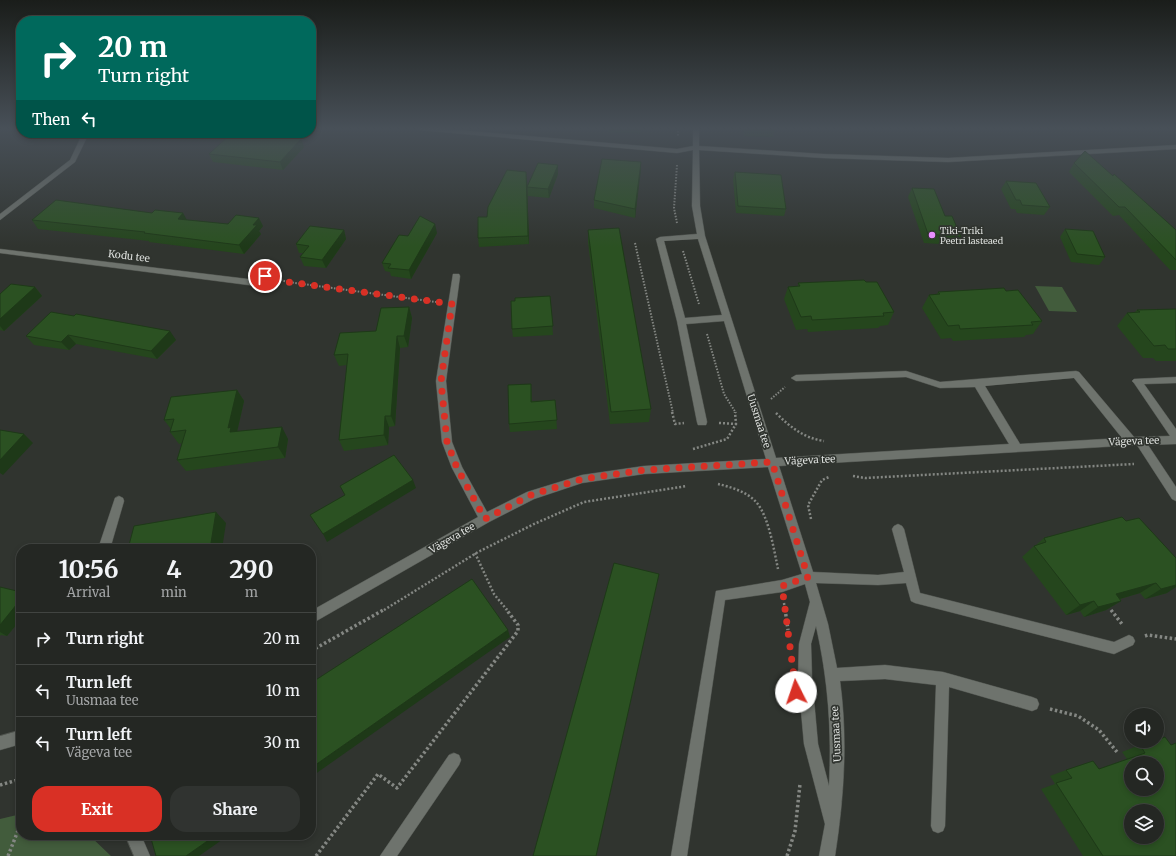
<!DOCTYPE html>
<meta charset="utf-8">
<style>
body{margin:0;font-family:Merriweather,serif;background:#303330;color:#f1f3f6;height:100vh;display:flex;flex-direction:column;font-size:15px;white-space:nowrap}
*{box-sizing:border-box;margin:0}
p{font-size:13px;color:#a3a5a6}
.icon{flex:none;width:22px;height:22px;fill:none;stroke:currentColor;stroke-width:2;stroke-linecap:round;stroke-linejoin:round}
.map{position:relative;flex:1;overflow:hidden}
.details{position:absolute;left:16px;top:544px;width:300px;height:296px;display:flex;flex-direction:column;background:#242723;border-radius:16px;box-shadow:0 2px 6px #0003,0 0 0 1px #414441}
.details>*{flex:none}
.top-card{position:absolute;left:16px;top:16px;width:300px;height:122px;border-radius:16px;box-shadow:0 2px 6px #0003,0 0 0 1px #414441;background:#00695c;color:#fff;overflow:hidden}
.controls{position:absolute;left:1124px;top:708px;display:grid;gap:8px}
.controls a{display:grid;place-items:center;width:40px;height:40px;border-radius:50%;background:#242723;box-shadow:0 2px 6px #0003,0 0 0 1px #414441;font-size:20px}
.pin{position:absolute;display:grid;place-items:center;width:34px;height:34px;color:#fff;margin:-17px;border:2px solid #fff;border-radius:50%;box-shadow:0 1px 4px #0007}
.me{position:absolute;width:44px;margin:-22px;rotate:356deg;stroke-linejoin:round;filter:drop-shadow(0 0 3px #0008)}
.turn{display:flex;align-items:center;gap:14px;height:84px;padding:0 16px;font-size:18px}
.turn .icon{width:52px;height:52px;stroke-width:2.5}
.turn b{display:block;font-size:28px;line-height:34px}
.then{display:flex;align-items:center;height:38px;padding:0 16px;background:#0003;gap:8px;font-size:15px}
.eta{display:flex;justify-content:space-evenly;align-items:center;height:68px;text-align:center}
.eta b{font-size:24px;font-weight:700;line-height:28px}
.primary-button{display:flex;gap:8px;margin-top:auto;padding:8px 16px}
.primary-button a{flex:1;height:46px;border-radius:16px;background:#d93025;color:#fff;font-size:16px;font-weight:700;line-height:46px;text-align:center}
.primary-button a+a{background:#303330;color:#f1f3f6}
ul{padding:0;list-style:none}
li{display:flex;align-items:center;gap:12px;height:52px;padding:0 16px;border-top:1px solid #414441}
li div{flex:1}
li b{display:block;font-size:15px}
li em{font-style:normal}
.map>svg:first-child{display:block}
.green{fill:#425c3c}
.lines{fill:none;stroke-linecap:round;stroke-linejoin:round}
.minor-casing{stroke:#4f534e;stroke-width:1}
.path-far2{stroke:#848783;stroke-width:2;stroke-dasharray:1.5 1.5;stroke-linecap:butt}
.path-far1{stroke:#848783;stroke-width:2.5;stroke-dasharray:2 2;stroke-linecap:butt}
.path{stroke:#848783;stroke-width:3.5;stroke-dasharray:2.5 2.5;stroke-linecap:butt}
.minor{fill:#6e736d;fill-rule:evenodd}
.wall{fill:#25461d}
.shaded-wall{fill:#1e3918}
.building{fill:#2b5122;stroke:#1e3918;fill-rule:evenodd}
.route{stroke:#d93025;stroke-width:7;stroke-dasharray:0 12.6}
.poi-dot{fill:#e98efe;stroke:#30342f;stroke-width:1.5}
.labels{text-anchor:middle;dominant-baseline:central;stroke-width:3.5;stroke-linejoin:round;paint-order:stroke}
.far-poi-label{font-size:9px;fill:#dcdfdc;stroke:#30342f;text-anchor:start}
.street-label{font-size:10px;fill:#dcdfdc;stroke:#30342f}
</style>
<div class="map">
<svg width="1176" height="856" viewBox="0 0 1176 856">
<rect width="100%" height="100%" fill="#30342f"/>
<g class="green">
<polygon points="1035,286 1062,287 1077,312 1049,311"/>
<polygon points="21,814 21,835 89,835 111,856 0,856 0,819"/>
</g>
<g class="lines">
<defs>
<g id="minor">
<path d="M416,128H435L677,149L693,146V128H699V146L823,154L948,158L1176,145V149L948,162L823,158L699,150L700,206L705,236L776,458L1009,444L975,387L940,388L906,377L796,381L791,378L796,375L906,371L940,382L1076,371L1079,372L1134,437L1170,436L1134,383L1132,381L1134,379L1176,377V383L1144,384L1176,429V444L1148,445L1176,487V501L1172,499L1137,445L779,466L813,572L878,575L904,572L892,529L894,526L898,524L902,526L904,529L920,593L1114,642L1129,635L1133,637L1135,641L1133,645L1114,654L915,603L911,601L906,583L878,585L816,583L828,624L837,668L885,665L943,672L1032,697L1037,699L1039,704L1037,709L1032,711L949,687L945,826L943,831L938,833L933,831L931,826L936,685L885,679L840,681C848,740 844,798 835,856H819L825,824L804,744L798,678L799,644L810,602L805,584L782,592L725,600L687,856H671L716,591L782,580L802,574L768,467L644,474L582,483L534,499L489,522L311,624V611L478,517L452,468L442,442L436,381L453,274H459L460,276L446,381L452,442L462,467L487,512L527,492L582,475L644,466L766,459L724,321L686,324L707,422L706,425H698L697,422L677,321L656,239L660,237L697,234L692,206L693,150L677,153L419,130ZM698,239L722,315L685,318L664,241ZM1074,378L1122,438L1020,444L985,386ZM816,626C828,679 832,731 829,786L818,744L812,678L811,644Z"/>
<polygon points="83,133 89,133 75,162 0,220 0,214 70,160"/>
<polygon points="0,249 256,280 260,283 256,286 0,253"/>
<polygon points="119,496 123,498 124,501 110,549 98,549 115,498"/>
<polygon points="21,730 21,744 0,750 0,736"/>
<polygon points="454,753 459,755 461,760 459,765 397,856 380,856 449,755"/>
<polygon points="125,835 141,835 150,856 134,856"/>
</g>
</defs>
<use href="#minor" class="minor-casing"/>
<g class="path-far2">
<polyline points="678,128 678,136"/>
<polyline points="677,165 674,208 677,223"/>
<polyline points="635,243 673,413"/>
<polyline points="683,251 699,304"/>
<polyline points="269,277 288,282 436,302"/>
<polyline points="707,334 724,394 736,413"/>
<polyline points="771,399 785,387"/>
</g>
<g class="path-far1">
<polyline points="672,412 675,424 684,423"/>
<path d="M776,413C790,427 804,438 824,441"/>
<polyline points="719,423 736,424"/>
<polyline points="693,449 727,439 736,424 735,412"/>
<polyline points="853,476 865,478 1134,464"/>
<path d="M718,484C731,487 748,492 757,503C769,518 774,550 778,569"/>
<polyline points="811,519 808,505 822,480 829,477"/>
<polyline points="475,553 494,594 507,610"/>
<polyline points="784,603 785,610"/>
<polyline points="384,610 478,552 534,524 584,502 687,486"/>
</g>
<g class="path">
<polyline points="785,609 788,630"/>
<polyline points="1111,610 1122,624"/>
<polyline points="1145,636 1148,635 1176,639"/>
<polyline points="311,651 385,609"/>
<polyline points="1050,709 1078,716 1099,730 1117,752"/>
<polyline points="0,785 21,779"/>
<polyline points="8,856 21,823"/>
<polyline points="316,856 378,774 397,788 518,631 518,625 506,609"/>
<polyline points="787,856 795,831 800,784"/>
</g>
<use href="#minor" class="minor"/>
</g>
<g class="wall">
<polygon points="608,128 641,128 640,134 608,132"/>
<polygon points="743,128 775,128 775,129 773,137 744,136"/>
<polygon points="1048,128 1080,128 1079,129 1051,131"/>
<polygon points="301,139 304,147 283,170 213,162 209,154"/>
<polygon points="641,162 635,218 594,208 594,200"/>
<polygon points="1074,163 1113,176 1176,230 1176,270 1170,270 1119,215 1113,216 1069,172"/>
<polygon points="558,165 558,174 549,198 528,196 527,187"/>
<polygon points="735,172 786,209 784,216 736,213 733,179"/>
<polygon points="527,180 529,244 479,247 478,238 487,217"/>
<polygon points="1006,181 1050,207 1044,215 1017,213 1015,209 1011,209 1001,189"/>
<polygon points="912,188 945,216 961,237 956,245 924,243 908,197"/>
<polygon points="152,213 183,213 186,220 228,224 263,226 259,231 261,234 244,254 149,242 149,241 38,229 32,220"/>
<polygon points="1065,229 1105,257 1099,265 1071,262 1060,237"/>
<polygon points="344,230 346,239 326,268 304,266 300,257 303,253 299,253 296,244"/>
<polygon points="588,230 651,409 649,422 610,424 588,242"/>
<polygon points="437,233 411,279 391,276 390,272 385,271 382,263 408,236"/>
<polygon points="866,282 894,312 888,325 880,326 878,328 808,332 807,329 796,330 784,299 788,287 798,286 798,283"/>
<polygon points="35,287 42,296 4,331 0,330 0,294"/>
<polygon points="1006,291 1042,321 1033,334 1026,335 1024,337 953,341 951,338 941,339 922,308 929,295 937,294 938,292"/>
<polygon points="550,296 553,335 513,337 512,329 515,301"/>
<polygon points="409,307 412,318 408,347 400,348 395,426 389,427 388,445 344,451 339,440 347,365 339,366 334,355 376,331"/>
<polygon points="1176,309 1176,361 1156,361 1153,358 1143,358 1117,326 1127,313 1134,313 1137,310"/>
<polygon points="51,312 176,340 157,359 76,344 69,350 34,345 26,336"/>
<polygon points="531,384 532,401 555,400 557,429 510,432 509,424"/>
<polygon points="237,390 244,401 237,432 288,439 285,458 186,471 177,460 182,443 179,444 170,432 171,429 164,420"/>
<polygon points="1122,517 1167,593 1145,599 1140,593 1120,599 1121,601 1106,610 1084,617 1080,611 1066,615 1022,557 1034,546 1036,545 1044,538"/>
<polygon points="0,587 21,592 21,619 7,636 1,635 0,636"/>
<polygon points="1140,745 1171,745 1176,856 1083,856 1041,789 1055,784 1050,776 1066,770 1099,769 1127,759 1122,752"/>
</g>
<g class="shaded-wall">
<polygon points="301,139 304,147 283,170 280,162"/>
<polygon points="641,162 641,170 635,218 635,209"/>
<polygon points="558,165 558,174 549,198 548,189"/>
<polygon points="526,172 527,180 529,244 528,236"/>
<polygon points="183,213 188,222 178,219"/>
<polygon points="259,218 263,226 259,231 261,234 244,254 239,245 253,225"/>
<polygon points="435,224 437,233 411,279 409,270"/>
<polygon points="344,230 346,239 326,268 322,260"/>
<polygon points="35,287 42,296 4,331 0,326 0,319"/>
<polygon points="409,307 412,318 408,347 404,336"/>
<polygon points="170,331 176,340 157,359 151,351"/>
<polygon points="68,335 76,344 69,350 61,342"/>
<polygon points="397,336 400,348 395,426 391,416"/>
<polygon points="237,390 244,401 236,436 230,432 228,428"/>
<polygon points="385,416 389,427 388,445 384,435"/>
<polygon points="282,427 288,439 285,458 278,447"/>
<polygon points="24,434 33,443 3,475 0,473 0,460"/>
<polygon points="413,480 416,488 327,542 323,534"/>
<polygon points="216,512 226,523 222,549 210,549"/>
<polygon points="1156,583 1140,593 1102,604 1116,594"/>
<polygon points="1176,585 1176,587 1167,593 1145,599 1161,589"/>
<polygon points="21,599 21,619 7,636 0,632 0,625"/>
<polygon points="1094,601 1080,611 1066,615 1080,605"/>
<polygon points="1121,601 1106,610 1084,617 1098,607"/>
<polygon points="508,630 510,637 311,777 311,768"/>
<polygon points="216,835 229,835 199,856 186,856"/>
</g>
<g class="building">
<polygon points="748,128 775,128 775,129"/>
<polygon points="232,133 247,133 301,139 280,162 209,154"/>
<polygon points="1085,151 1113,176 1114,174 1176,230 1176,260 1125,207 1119,207 1074,163"/>
<polygon points="602,159 641,162 635,209 594,200"/>
<polygon points="538,163 558,165 548,189 527,187"/>
<polygon points="507,170 526,172 528,236 478,238 478,217 487,217 488,207"/>
<polygon points="735,172 781,175 786,209 738,206"/>
<polygon points="1006,181 1036,183 1050,207 1022,205 1020,200 1016,200"/>
<polygon points="912,188 934,189 945,216 952,216 961,237 928,234"/>
<polygon points="56,200 152,213 155,210 183,213 178,219 228,224 236,215 259,218 253,225 257,225 239,245 144,233 145,232 32,220"/>
<polygon points="420,216 435,224 409,270 388,268 391,264 382,263 399,235 408,236"/>
<polygon points="310,226 344,230 322,260 300,257 309,246 296,244"/>
<polygon points="619,228 651,409 611,412 588,230"/>
<polygon points="1065,229 1093,231 1105,257 1077,254"/>
<polygon points="864,280 866,282 877,282 894,312 883,313 884,316 812,320 811,316 801,317 788,287 800,286 798,283"/>
<polygon points="11,284 35,287 0,319 0,294"/>
<polygon points="1004,288 1006,291 1018,290 1042,321 1031,322 1033,325 960,329 959,325 948,326 929,295 940,294 938,292"/>
<polygon points="550,296 553,326 512,329 511,301 515,301 515,298"/>
<polygon points="409,307 404,336 397,336 391,416 385,416 384,435 339,440 348,354 334,355 340,333 376,331 381,308"/>
<polygon points="1176,309 1176,349 1168,349 1165,345 1154,346 1127,313 1140,312 1137,310"/>
<polygon points="51,312 74,316 76,314 170,331 151,351 68,335 61,342 26,336"/>
<polygon points="531,384 531,402 555,400 557,420 509,424 508,385"/>
<polygon points="237,390 228,428 231,427 230,432 282,427 278,447 177,460 186,430 170,432 174,419 164,420 171,397"/>
<polygon points="0,430 24,434 0,460"/>
<polygon points="394,455 413,480 323,534 310,515 345,495 340,486"/>
<polygon points="216,512 210,549 128,549 134,526"/>
<polygon points="1122,517 1126,521 1139,518 1176,558 1176,585 1161,589 1156,583 1116,594 1121,601 1098,607 1094,601 1080,605 1034,546 1046,542 1044,538"/>
<polygon points="614,563 659,574 596,856 533,856"/>
<polygon points="472,579 508,630 311,768 311,683"/>
<polygon points="0,587 21,592 21,599 0,625"/>
<path d="M1165,737L1171,745L1176,743V856H1103L1056,783L1072,778L1066,770L1093,761L1099,769L1145,753L1140,745L1153,741H1157V740ZM1131,763H1157V789H1131ZM1131,811H1157V837H1131Z"/>
<polygon points="150,835 216,835 186,856 156,856"/>
</g>
<linearGradient id="sky" x2="0" y2="1"><stop stop-color="#1a1d1a"/><stop offset="0.52" stop-color="#485058"/><stop offset="1" stop-color="#485058" stop-opacity="0"/></linearGradient>
<rect width="1176" height="247" fill="url(#sky)"/>
<g class="lines">
<polyline class="route" points="265,276 288,282 452,304 441,381 447,442 457,468 485,519 531,495 582,479 644,470 772,462 808,577 782,586 796,692"/>
</g>
<circle class="poi-dot" cx="932" cy="235" r="4"/>
<g class="labels">
<g class="far-poi-label">
<text x="940" y="230">Tiki-Triki<tspan x="940" dy="10">Peetri lasteaed</tspan></text>
</g>
<g class="street-label">
<text transform="translate(129 256) rotate(7)">Kodu tee</text>
<text transform="translate(759 421) rotate(72)">Uusmaa tee</text>
<text transform="translate(1134 441) rotate(-2)">Vägeva tee</text>
<text transform="translate(810 460) rotate(-3)">Vägeva tee</text>
<text transform="translate(452 538) rotate(-30)">Vägeva tee</text>
<text transform="translate(836 734) rotate(-93)">Uusmaa tee</text>
</g>
</g>
</svg>
<div class="controls">
<a><svg class="icon" aria-label="sound" viewBox="0 0 24 24"><path d="M4 9h4l5-4v14l-5-4H4zM17 9q2 3 0 6"/></svg></a>
<a><svg class="icon" aria-label="search" viewBox="0 0 24 24"><circle cx="10" cy="10" r="6"/><path d="M15 15l6 6"/></svg></a>
<a><svg class="icon" aria-label="layers" viewBox="0 0 24 24"><path d="M12 4l9 5-9 5-9-5zM3 14l9 5 9-5"/></svg></a>
</div>
<div class="pin" style="left:265px;top:276px;background:#d93025"><svg class="icon" aria-label="arrive" viewBox="0 0 24 24"><path d="M6 21V4h12l-3 4 3 4H6"/></svg></div>
<svg class="me" style="left:796px;top:692px" viewBox="-20 -20 40 40"><circle r="19" fill="#fff"/><path d="M0-13L10 11 0 6-10 11z" fill="#d93025"/></svg>
<div class="top-card">
<div class="turn"><svg class="icon" aria-label="right" viewBox="0 0 24 24"><path d="M7 20v-9h11M14 6l5 5-5 5"/></svg><div><b>20 m</b>Turn right</div></div>
<div class="then">Then<svg class="icon" aria-label="left" viewBox="0 0 24 24"><path d="M17 20v-9H6M10 6l-5 5 5 5"/></svg></div>
</div>
<section class="details">
<div class="eta">
<div><b>10:56</b><p>Arrival</p></div>
<div><b>4</b><p>min</p></div>
<div><b>290</b><p>m</p></div>
</div>
<ul>
<li><svg class="icon" aria-label="right" viewBox="0 0 24 24"><path d="M7 20v-9h11M14 6l5 5-5 5"/></svg><div><b>Turn right</b></div><em>20 m</em></li>
<li><svg class="icon" aria-label="left" viewBox="0 0 24 24"><path d="M17 20v-9H6M10 6l-5 5 5 5"/></svg><div><b>Turn left</b><p>Uusmaa tee</p></div><em>10 m</em></li>
<li><svg class="icon" aria-label="left" viewBox="0 0 24 24"><path d="M17 20v-9H6M10 6l-5 5 5 5"/></svg><div><b>Turn left</b><p>Vägeva tee</p></div><em>30 m</em></li>
</ul>
<div class="primary-button"><a>Exit</a><a>Share</a></div>
</section>
</div>
